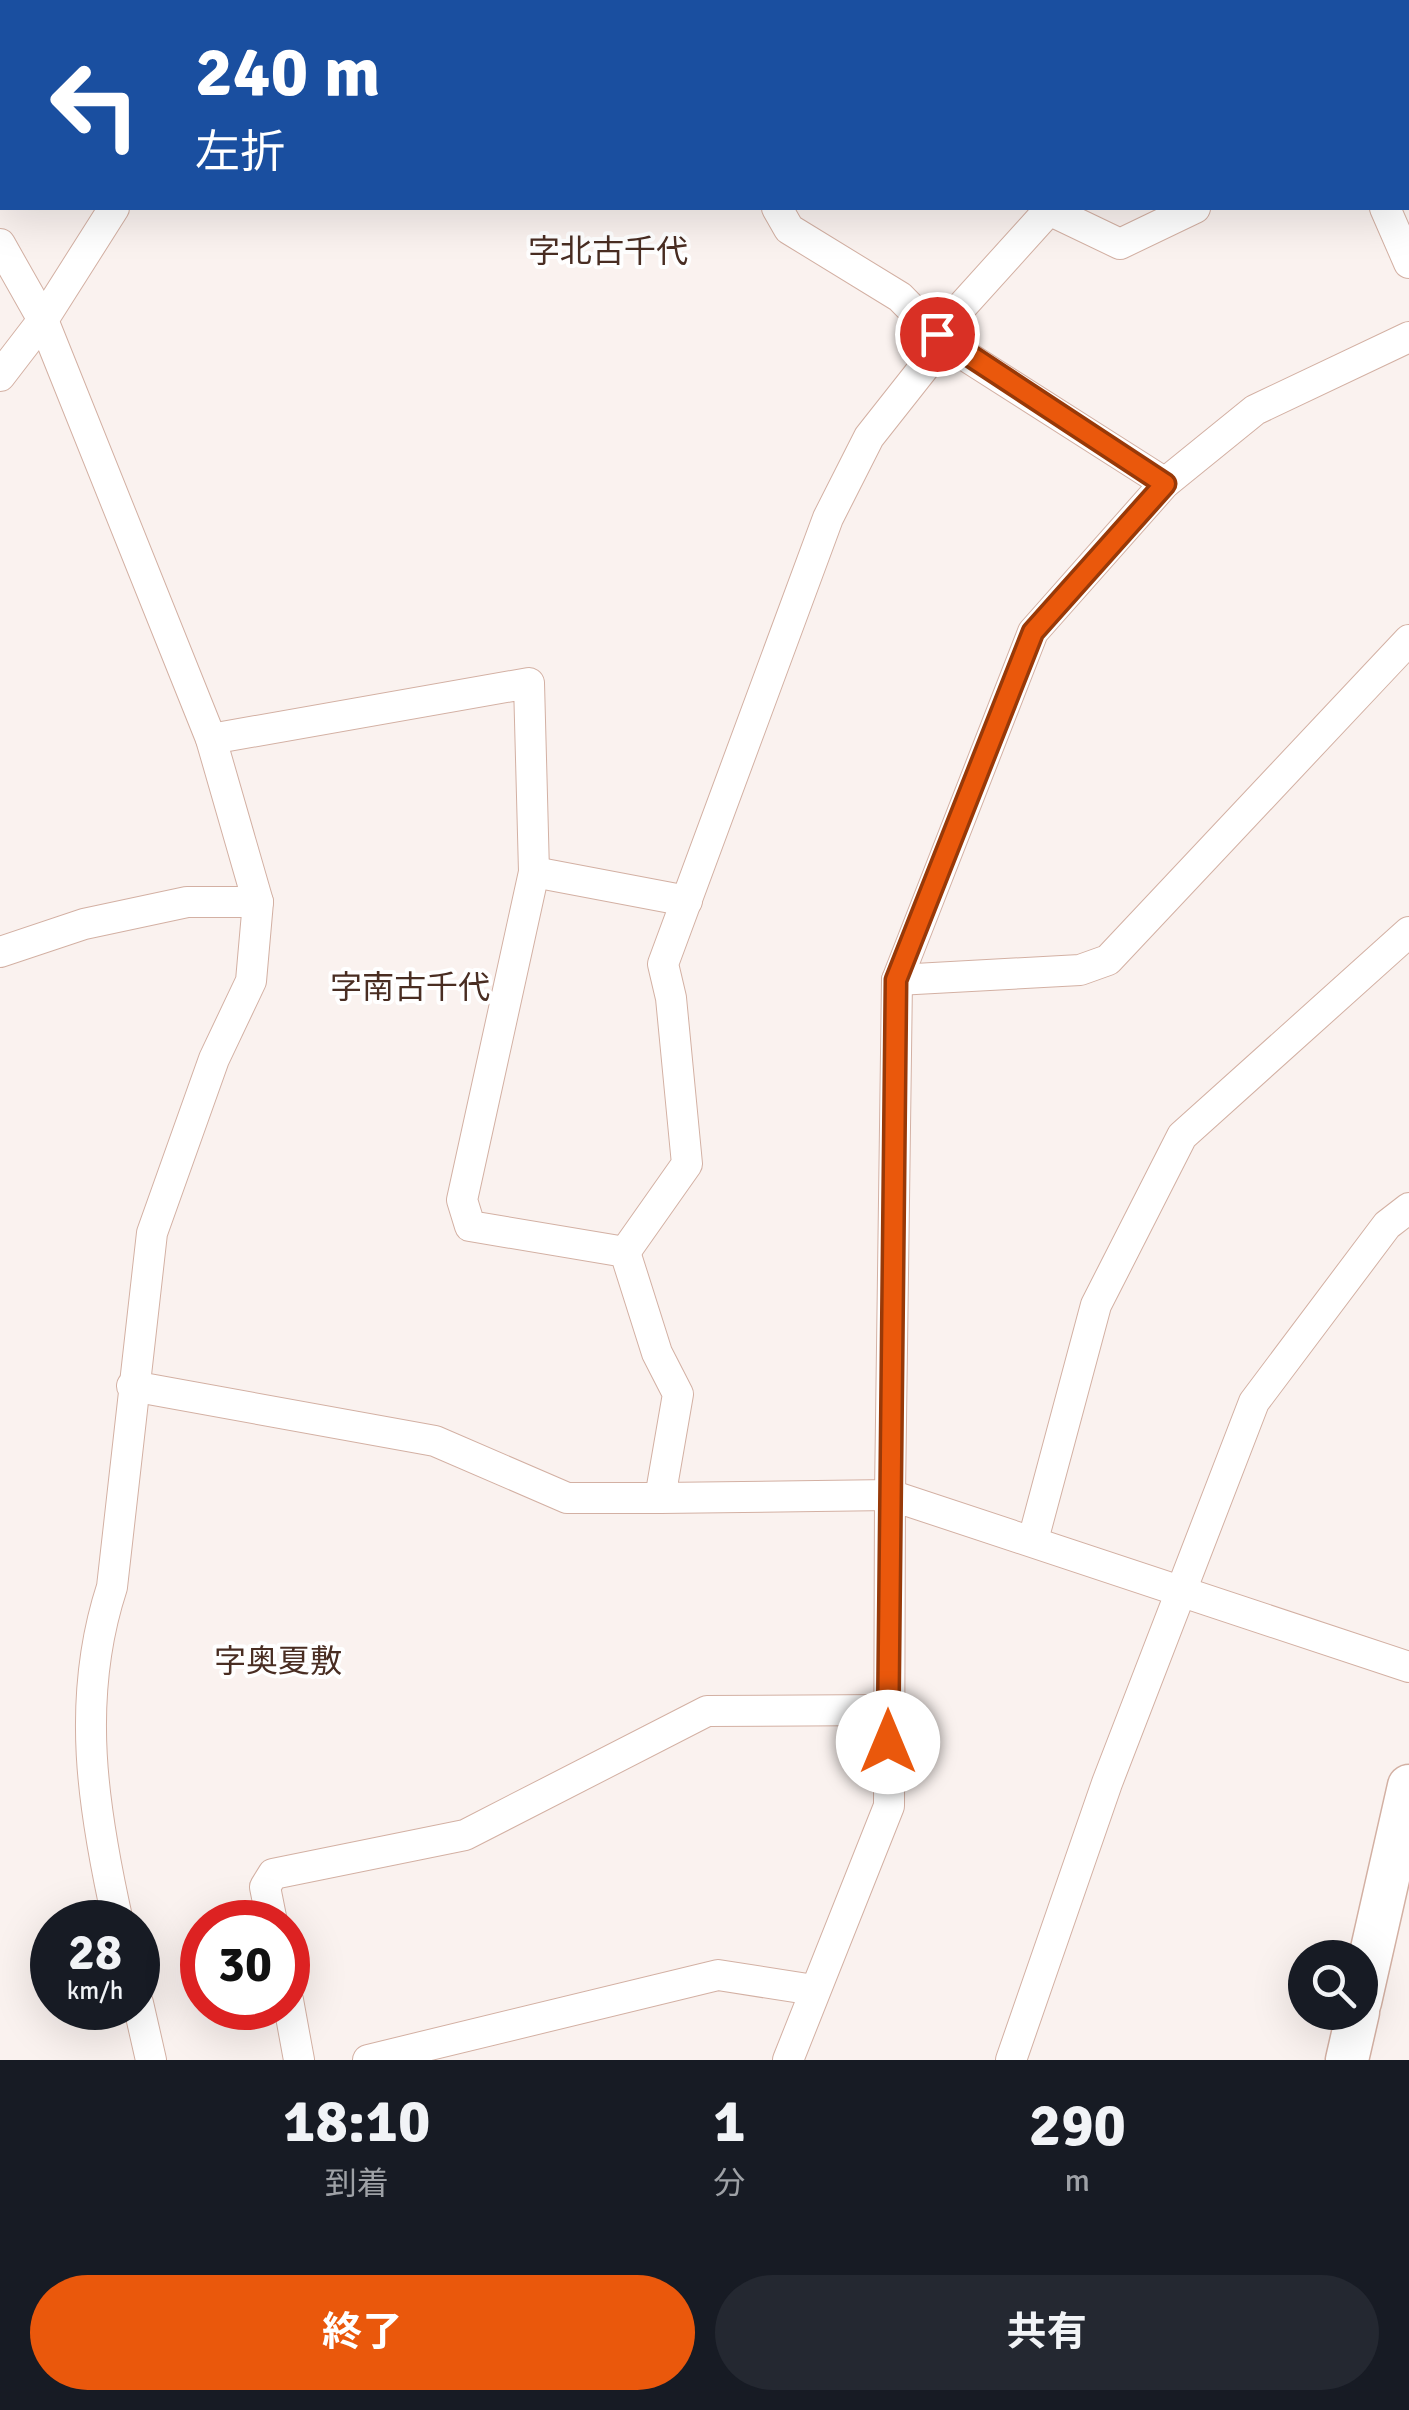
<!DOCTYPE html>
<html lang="ja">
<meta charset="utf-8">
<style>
body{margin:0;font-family:Signika,"Noto Sans JP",sans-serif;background:#242831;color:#f1f3f6;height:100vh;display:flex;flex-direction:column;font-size:38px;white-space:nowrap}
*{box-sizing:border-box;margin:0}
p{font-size:32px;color:#9ea1a6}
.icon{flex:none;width:55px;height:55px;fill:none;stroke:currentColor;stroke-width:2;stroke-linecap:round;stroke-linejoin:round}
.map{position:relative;height:2060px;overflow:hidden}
.side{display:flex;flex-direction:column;background:#171b24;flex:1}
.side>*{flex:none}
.top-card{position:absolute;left:0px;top:0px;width:1410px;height:210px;box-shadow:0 10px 40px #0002;background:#1a4fa0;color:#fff;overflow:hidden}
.controls{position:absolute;left:1288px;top:1940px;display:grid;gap:20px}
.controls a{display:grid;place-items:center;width:90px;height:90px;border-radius:50%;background:#171b24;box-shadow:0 10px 40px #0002;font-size:50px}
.speed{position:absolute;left:30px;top:1900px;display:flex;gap:20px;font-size:50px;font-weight:700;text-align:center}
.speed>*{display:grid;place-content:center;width:130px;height:130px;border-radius:50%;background:#171b24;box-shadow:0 10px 40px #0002;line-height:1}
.speed small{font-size:25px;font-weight:400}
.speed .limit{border:15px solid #d22;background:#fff;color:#111}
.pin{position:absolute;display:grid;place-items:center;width:85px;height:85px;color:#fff;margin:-42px;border:5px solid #fff;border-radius:50%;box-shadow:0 2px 10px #0007}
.me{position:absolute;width:110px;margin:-55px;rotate:0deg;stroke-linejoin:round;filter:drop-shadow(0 0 8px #0008)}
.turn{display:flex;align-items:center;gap:35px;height:210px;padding:0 30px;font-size:45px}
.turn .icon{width:130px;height:130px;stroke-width:2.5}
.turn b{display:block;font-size:70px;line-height:85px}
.eta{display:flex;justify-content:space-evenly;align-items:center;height:170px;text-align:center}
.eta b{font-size:60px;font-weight:700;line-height:70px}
.action{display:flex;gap:20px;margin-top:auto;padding:20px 30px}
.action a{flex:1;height:115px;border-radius:60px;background:#ea580c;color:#fff;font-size:40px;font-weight:700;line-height:115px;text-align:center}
.action a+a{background:#242831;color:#f1f3f6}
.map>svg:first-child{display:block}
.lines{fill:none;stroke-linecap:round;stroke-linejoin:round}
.street-casing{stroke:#d3b0a3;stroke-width:32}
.secondary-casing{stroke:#d3b0a3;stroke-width:45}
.street{stroke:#fff;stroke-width:30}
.secondary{stroke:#fff;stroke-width:42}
.route-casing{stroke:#983908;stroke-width:25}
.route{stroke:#ea580c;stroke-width:18}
.labels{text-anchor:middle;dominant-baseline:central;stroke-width:8;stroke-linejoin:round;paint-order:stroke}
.quarter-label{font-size:32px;fill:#492d22;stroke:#fff}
</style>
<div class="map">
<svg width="1409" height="2060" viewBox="0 0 1409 2060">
<rect width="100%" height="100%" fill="#faf2ef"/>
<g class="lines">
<defs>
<g id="street">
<polyline points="238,0 238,2"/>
<polyline points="676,0 677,2"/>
<polyline points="919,0 920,2"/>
<polyline points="1131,0 1132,2"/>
<polyline points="414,2 417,0"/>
<polyline points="777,208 789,229 900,297 944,342 1165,483"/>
<polyline points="1385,208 1409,263"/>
<path d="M0,244L43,320L211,739L258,902L251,981L214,1059L152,1233L112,1587C75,1700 93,1810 118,1922"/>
<polyline points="937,334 1049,210 1120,244 1195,208"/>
<polyline points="0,376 43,320 114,208"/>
<polyline points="211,739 529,683 534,872 462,1200 470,1226 625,1252 657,1353 678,1394 660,1498 890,1495 897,980 1033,632 1165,483 1255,410 1409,337"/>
<polyline points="534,872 687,901"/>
<polyline points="0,952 84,924 187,902 258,902"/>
<polyline points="897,980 1080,970 1108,960 1409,640"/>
<polyline points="625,1252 687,1164 671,998 663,964 828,518 869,437 944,342"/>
<polyline points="132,1386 435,1441 567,1498 660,1498"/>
<polyline points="1033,1540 1096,1305 1182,1136 1409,932"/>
<polyline points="272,1922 265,1887 273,1874 465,1835 707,1711 888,1710"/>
<polyline points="288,2000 299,2060"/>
<polyline points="138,2003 151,2060"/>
<polyline points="368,2060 718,1975 814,1990"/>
<polyline points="788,2060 889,1806 890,1495 1409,1667"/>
<polyline points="1011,2060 1107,1783 1254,1402 1387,1225 1409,1208"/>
</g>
<g id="secondary">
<polyline points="1360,2002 1409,1786"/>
<polyline points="1347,2060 1358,2012"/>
</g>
</defs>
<use href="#street" class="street-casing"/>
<use href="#secondary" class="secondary-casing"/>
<use href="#street" class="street"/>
<use href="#secondary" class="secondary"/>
</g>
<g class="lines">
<defs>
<polyline id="route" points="888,1742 896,980 1033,632 1165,484 937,334"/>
</defs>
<use href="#route" class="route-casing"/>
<use href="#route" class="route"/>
</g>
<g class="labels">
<g class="quarter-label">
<text x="608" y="251">字北古千代</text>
<text x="410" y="987">字南古千代</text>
<text x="278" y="1661">字奥夏敷</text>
</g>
</g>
</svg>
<div class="controls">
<a><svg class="icon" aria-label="search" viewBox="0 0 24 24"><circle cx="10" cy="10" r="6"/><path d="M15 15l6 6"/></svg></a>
</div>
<div class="speed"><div>28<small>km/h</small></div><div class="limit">30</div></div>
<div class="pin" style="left:937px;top:334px;background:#d93025"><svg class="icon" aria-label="arrive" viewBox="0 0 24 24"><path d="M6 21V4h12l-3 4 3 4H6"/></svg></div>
<svg class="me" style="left:888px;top:1742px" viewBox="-20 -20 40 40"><circle r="19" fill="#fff"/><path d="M0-13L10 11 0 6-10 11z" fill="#ea580c"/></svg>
<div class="top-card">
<div class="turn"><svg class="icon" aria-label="left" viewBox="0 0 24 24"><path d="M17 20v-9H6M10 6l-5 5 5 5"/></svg><div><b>240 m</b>左折</div></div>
</div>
</div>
<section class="side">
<div class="eta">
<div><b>18:10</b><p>到着</p></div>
<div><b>1</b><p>分</p></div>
<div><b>290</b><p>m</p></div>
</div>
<div class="action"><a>終了</a><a>共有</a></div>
</section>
